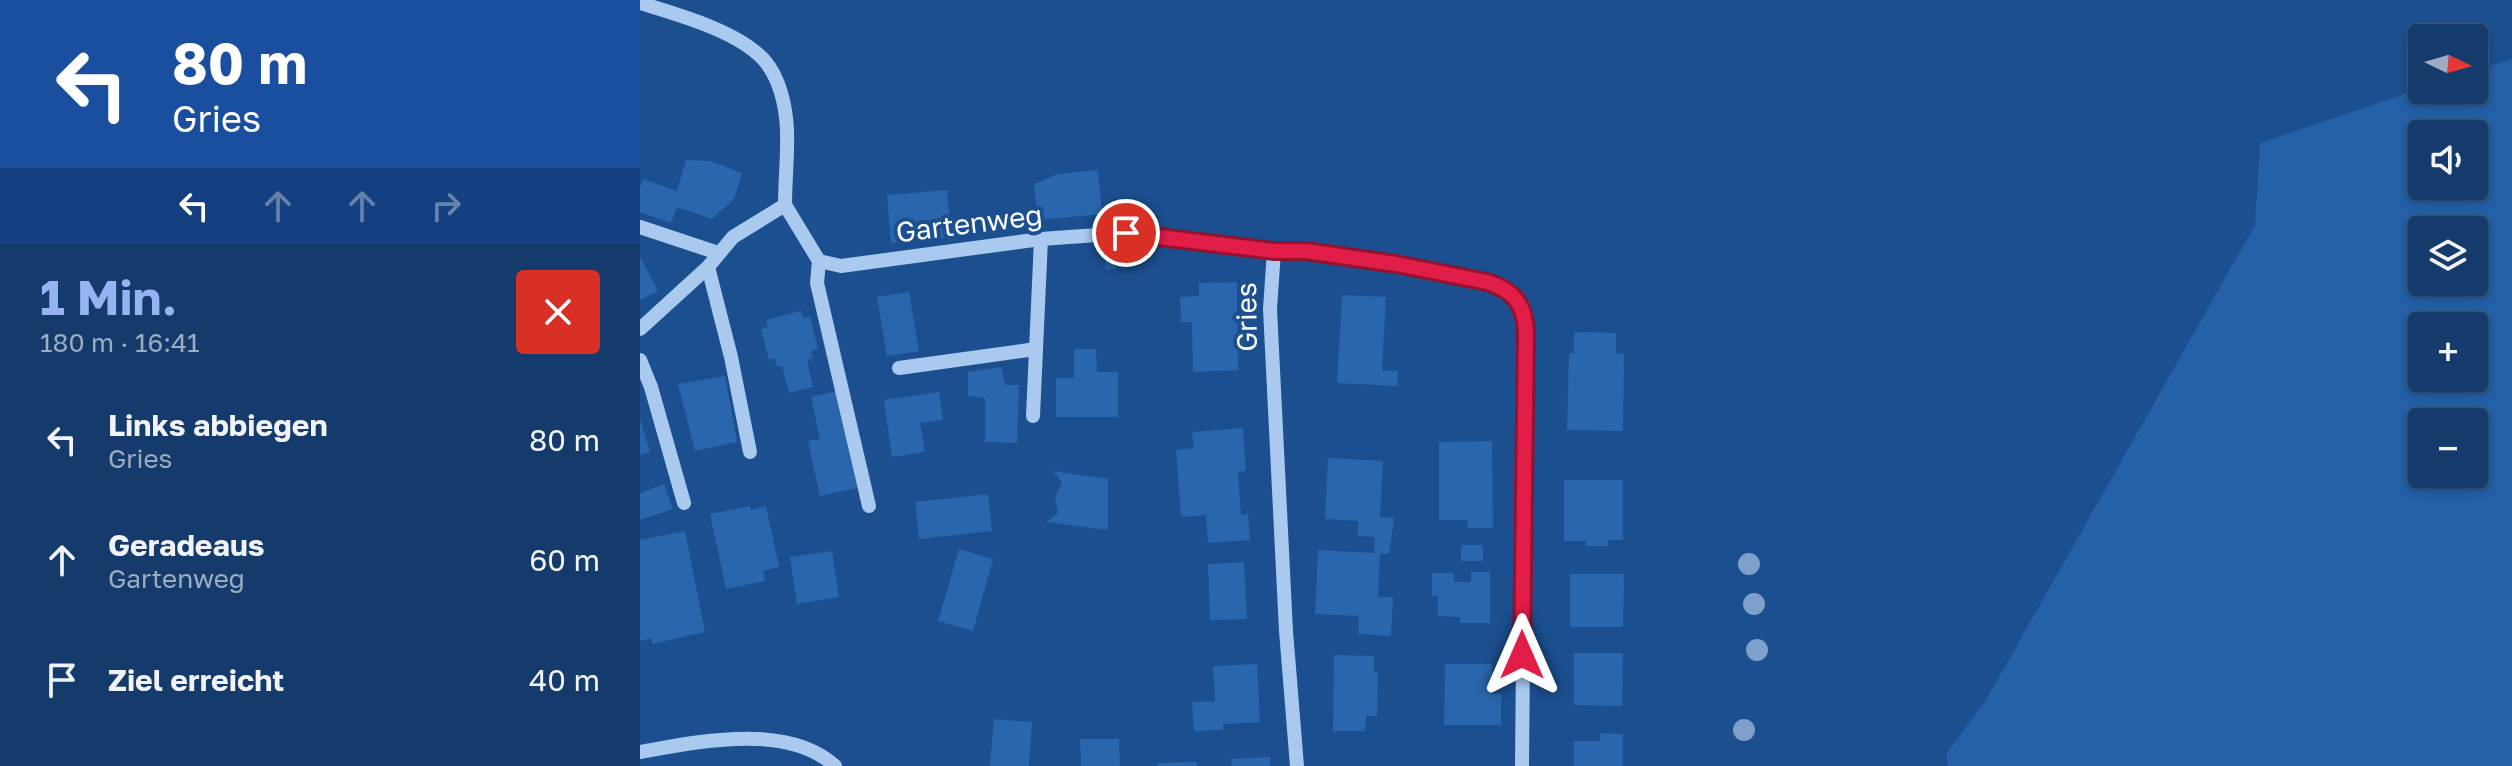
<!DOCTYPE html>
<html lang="de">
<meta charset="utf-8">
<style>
body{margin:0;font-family:"Golos Text",sans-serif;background:#214673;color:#f1f3f6;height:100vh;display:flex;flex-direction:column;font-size:30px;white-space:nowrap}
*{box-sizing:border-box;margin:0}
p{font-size:26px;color:#9dadc1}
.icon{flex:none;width:44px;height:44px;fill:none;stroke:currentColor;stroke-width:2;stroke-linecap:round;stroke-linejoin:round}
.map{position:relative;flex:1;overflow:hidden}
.details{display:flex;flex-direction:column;background:#143b6b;width:640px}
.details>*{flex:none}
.banner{background:#1a4fa0;color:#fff;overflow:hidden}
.needle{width:52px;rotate:95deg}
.buttons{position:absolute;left:1768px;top:24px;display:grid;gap:16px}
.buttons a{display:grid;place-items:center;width:80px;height:80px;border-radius:8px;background:#143b6b;box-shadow:0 4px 12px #0003,0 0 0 2px #33557e;font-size:40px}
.pin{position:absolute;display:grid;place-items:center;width:68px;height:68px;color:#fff;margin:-34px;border:4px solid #fff;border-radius:50%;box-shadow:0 2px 8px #0007}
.me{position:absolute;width:88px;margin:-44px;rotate:0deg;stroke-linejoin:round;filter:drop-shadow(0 0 6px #0008)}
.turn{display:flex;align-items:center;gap:28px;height:168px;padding:0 40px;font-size:36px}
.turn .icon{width:104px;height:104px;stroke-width:2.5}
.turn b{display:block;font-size:56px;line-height:68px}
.lanes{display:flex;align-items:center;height:76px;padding:0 40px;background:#0003;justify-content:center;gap:40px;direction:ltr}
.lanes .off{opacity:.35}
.round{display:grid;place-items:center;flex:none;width:84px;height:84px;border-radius:8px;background:#214673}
.overview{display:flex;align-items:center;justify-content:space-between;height:136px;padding:0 40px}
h1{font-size:48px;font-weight:700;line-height:60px;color:#95b2f1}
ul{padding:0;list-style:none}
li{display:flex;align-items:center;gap:24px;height:120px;padding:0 40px}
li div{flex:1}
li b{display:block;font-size:30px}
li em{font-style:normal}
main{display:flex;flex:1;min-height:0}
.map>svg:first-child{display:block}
.green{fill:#2461a8;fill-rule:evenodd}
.building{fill:#2a66ad}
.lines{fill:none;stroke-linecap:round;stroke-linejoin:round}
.minor{stroke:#a9c9ee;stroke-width:14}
.tree{fill:#7ea0ca}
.route-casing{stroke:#92132f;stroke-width:20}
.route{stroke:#e11d48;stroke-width:14}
.labels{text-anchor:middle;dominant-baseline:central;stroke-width:8;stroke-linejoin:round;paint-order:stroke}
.street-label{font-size:28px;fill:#fff;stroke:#1b4f8f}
</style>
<main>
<section class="details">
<div class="banner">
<div class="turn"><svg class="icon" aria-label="left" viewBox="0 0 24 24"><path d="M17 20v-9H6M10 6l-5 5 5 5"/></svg><div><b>80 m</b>Gries</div></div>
<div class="lanes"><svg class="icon" aria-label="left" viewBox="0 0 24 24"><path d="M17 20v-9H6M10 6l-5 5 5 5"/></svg><svg class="icon off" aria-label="ahead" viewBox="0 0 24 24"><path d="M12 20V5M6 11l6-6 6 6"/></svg><svg class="icon off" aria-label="ahead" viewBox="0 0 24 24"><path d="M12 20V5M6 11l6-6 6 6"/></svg><svg class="icon off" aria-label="right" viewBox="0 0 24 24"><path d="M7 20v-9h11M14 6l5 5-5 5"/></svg></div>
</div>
<div class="overview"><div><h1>1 Min.</h1><p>180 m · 16:41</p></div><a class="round" style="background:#d93025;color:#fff"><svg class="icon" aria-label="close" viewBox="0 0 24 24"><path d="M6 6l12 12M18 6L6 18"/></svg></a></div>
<ul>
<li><svg class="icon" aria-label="left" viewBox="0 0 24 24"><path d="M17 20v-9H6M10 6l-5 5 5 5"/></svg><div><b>Links abbiegen</b><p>Gries</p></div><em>80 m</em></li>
<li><svg class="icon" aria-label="ahead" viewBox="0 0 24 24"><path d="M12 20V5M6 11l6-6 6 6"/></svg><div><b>Geradeaus</b><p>Gartenweg</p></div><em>60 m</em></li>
<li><svg class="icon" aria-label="arrive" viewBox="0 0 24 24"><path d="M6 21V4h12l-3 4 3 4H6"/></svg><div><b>Ziel erreicht</b></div><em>40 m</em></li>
</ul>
</section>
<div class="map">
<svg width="1872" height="766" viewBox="0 0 1872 766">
<rect width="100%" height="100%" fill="#1b4f8f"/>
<path class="green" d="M1872,59V766H1308L1306,754L1346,700L1615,225L1620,143L1782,88L1834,90V71ZM1782,134H1834V186H1782ZM1782,230H1834V282H1782ZM1782,326H1834V378H1782ZM1782,422H1834V474H1782Z"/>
<g class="building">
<polygon points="46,160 71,161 102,173 94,199 72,219 37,207 31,223 0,212 0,187 3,179 37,191"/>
<polygon points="458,170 462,214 398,220 394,184 418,174"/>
<polygon points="307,190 311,237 251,243 247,195"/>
<polygon points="466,247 478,248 476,269 465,269"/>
<polygon points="0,257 18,291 0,300"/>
<polygon points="597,282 598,370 553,372 552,322 541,322 540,297 559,296 559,283"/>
<polygon points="269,292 279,351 247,356 237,297"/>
<polygon points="702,295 746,297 742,370 758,371 757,386 697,383"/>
<polygon points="161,311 164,318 170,317 178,349 171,351 173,358 167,360 173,387 149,393 142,366 137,367 135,358 129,360 121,329 128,327 126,320"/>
<polygon points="934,332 976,333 976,353 984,354 983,431 927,430 929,353 934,353"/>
<polygon points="434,349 456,349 457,372 478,372 478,417 416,417 416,378 434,378"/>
<polygon points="361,367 365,385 379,385 377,443 345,442 345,398 328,396 328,372"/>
<polygon points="85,376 97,442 55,451 38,384"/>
<polygon points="196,391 217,488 180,496 168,441 180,439 171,397"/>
<polygon points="299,392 303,420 280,423 285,452 252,457 244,400"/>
<polygon points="0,419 10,452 0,455"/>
<polygon points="603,428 606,471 598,472 601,515 608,514 610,540 568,543 566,515 541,517 536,450 554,448 552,432"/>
<polygon points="852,441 853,528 827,528 828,520 799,520 799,442"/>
<polygon points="688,458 743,461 740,517 754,518 749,554 740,553 738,597 753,597 751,636 718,634 719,616 675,614 678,550 734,553 735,537 718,536 718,521 685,519"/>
<polygon points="413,471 468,479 468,530 406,522 418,513 415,497 422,483"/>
<polygon points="924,480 983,480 983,540 969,540 968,546 946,546 946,541 924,541"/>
<polygon points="24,484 33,509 0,520 0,493"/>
<polygon points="348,494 352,531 279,539 275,502"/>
<polygon points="110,506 111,510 126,506 139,567 123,571 125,581 86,589 70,514"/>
<polygon points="45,531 65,632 12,644 11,638 0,641 0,540"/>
<rect x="821" y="545" width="22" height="16"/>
<polygon points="319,549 353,559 333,631 298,621"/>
<polygon points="192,551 199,597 157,604 150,557"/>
<polygon points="604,562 607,619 570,620 568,564"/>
<polygon points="831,572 850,572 850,623 820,623 820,617 798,616 798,596 792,596 792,573 814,573 814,582 831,582"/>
<polygon points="930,574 984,574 983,627 930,627"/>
<polygon points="934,653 983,653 982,706 934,705"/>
<polygon points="694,655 734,656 734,672 738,672 737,716 726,716 725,731 693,731"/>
<polygon points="617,664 620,722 583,724 583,730 554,731 552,702 575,701 573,666"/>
<polygon points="805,664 852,664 852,694 861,694 861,725 804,725"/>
<polygon points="354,719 392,722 389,766 350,766"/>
<polygon points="960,733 983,734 983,766 934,766 934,741 960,741"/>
<polygon points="440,739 479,739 480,766 441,766"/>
<polygon points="630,757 630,766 592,766 591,759"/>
<polygon points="557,762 557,766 518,766 518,763"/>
</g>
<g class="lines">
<g class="minor">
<path d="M0,3C36,14 98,31 124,60C140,78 146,107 147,130C148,155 145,180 145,205"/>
<polyline points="0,227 78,253"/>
<polyline points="179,261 177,283 229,506"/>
<polyline points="68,267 91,357 110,452"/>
<polyline points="0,329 68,267 93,237 145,205 179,261 201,266 401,239 486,233 634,251"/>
<polyline points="0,360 11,387 44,503"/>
<polyline points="259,368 396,349"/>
<polyline points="393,416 401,239"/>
<path d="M0,752C57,742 147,722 195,766"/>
<path d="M657,766L646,631L630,309L634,251C694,251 753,263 812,275C831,279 856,280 871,293C883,302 886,317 886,332L882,766"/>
</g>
</g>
<g class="tree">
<circle cx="1109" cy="564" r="11"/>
<circle cx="1114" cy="604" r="11"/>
<circle cx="1117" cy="650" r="11"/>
<circle cx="1104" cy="730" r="11"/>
</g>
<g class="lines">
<defs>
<path id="route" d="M486,233L634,251H666L756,264L847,282C873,290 885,304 886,332L882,655"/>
</defs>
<use href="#route" class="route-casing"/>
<use href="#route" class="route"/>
</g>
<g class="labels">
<g class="street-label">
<text transform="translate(329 223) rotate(-7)">Gartenweg</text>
<text transform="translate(606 317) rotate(-91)">Gries</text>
</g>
</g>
</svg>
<div class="buttons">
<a><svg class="needle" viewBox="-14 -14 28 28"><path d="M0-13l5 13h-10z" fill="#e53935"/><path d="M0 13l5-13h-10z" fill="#9dadc1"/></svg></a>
<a><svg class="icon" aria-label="sound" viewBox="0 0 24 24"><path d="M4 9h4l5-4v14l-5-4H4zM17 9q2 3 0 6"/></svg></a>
<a><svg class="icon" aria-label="layers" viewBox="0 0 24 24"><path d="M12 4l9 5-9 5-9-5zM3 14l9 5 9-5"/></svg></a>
<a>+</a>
<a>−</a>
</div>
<div class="pin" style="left:486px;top:233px;background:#d93025"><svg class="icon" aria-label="arrive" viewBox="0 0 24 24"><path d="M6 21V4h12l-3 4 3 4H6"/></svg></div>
<svg class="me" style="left:882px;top:655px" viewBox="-20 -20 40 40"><path d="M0-17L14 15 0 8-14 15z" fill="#e11d48" stroke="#fff" stroke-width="4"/></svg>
</div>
</main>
